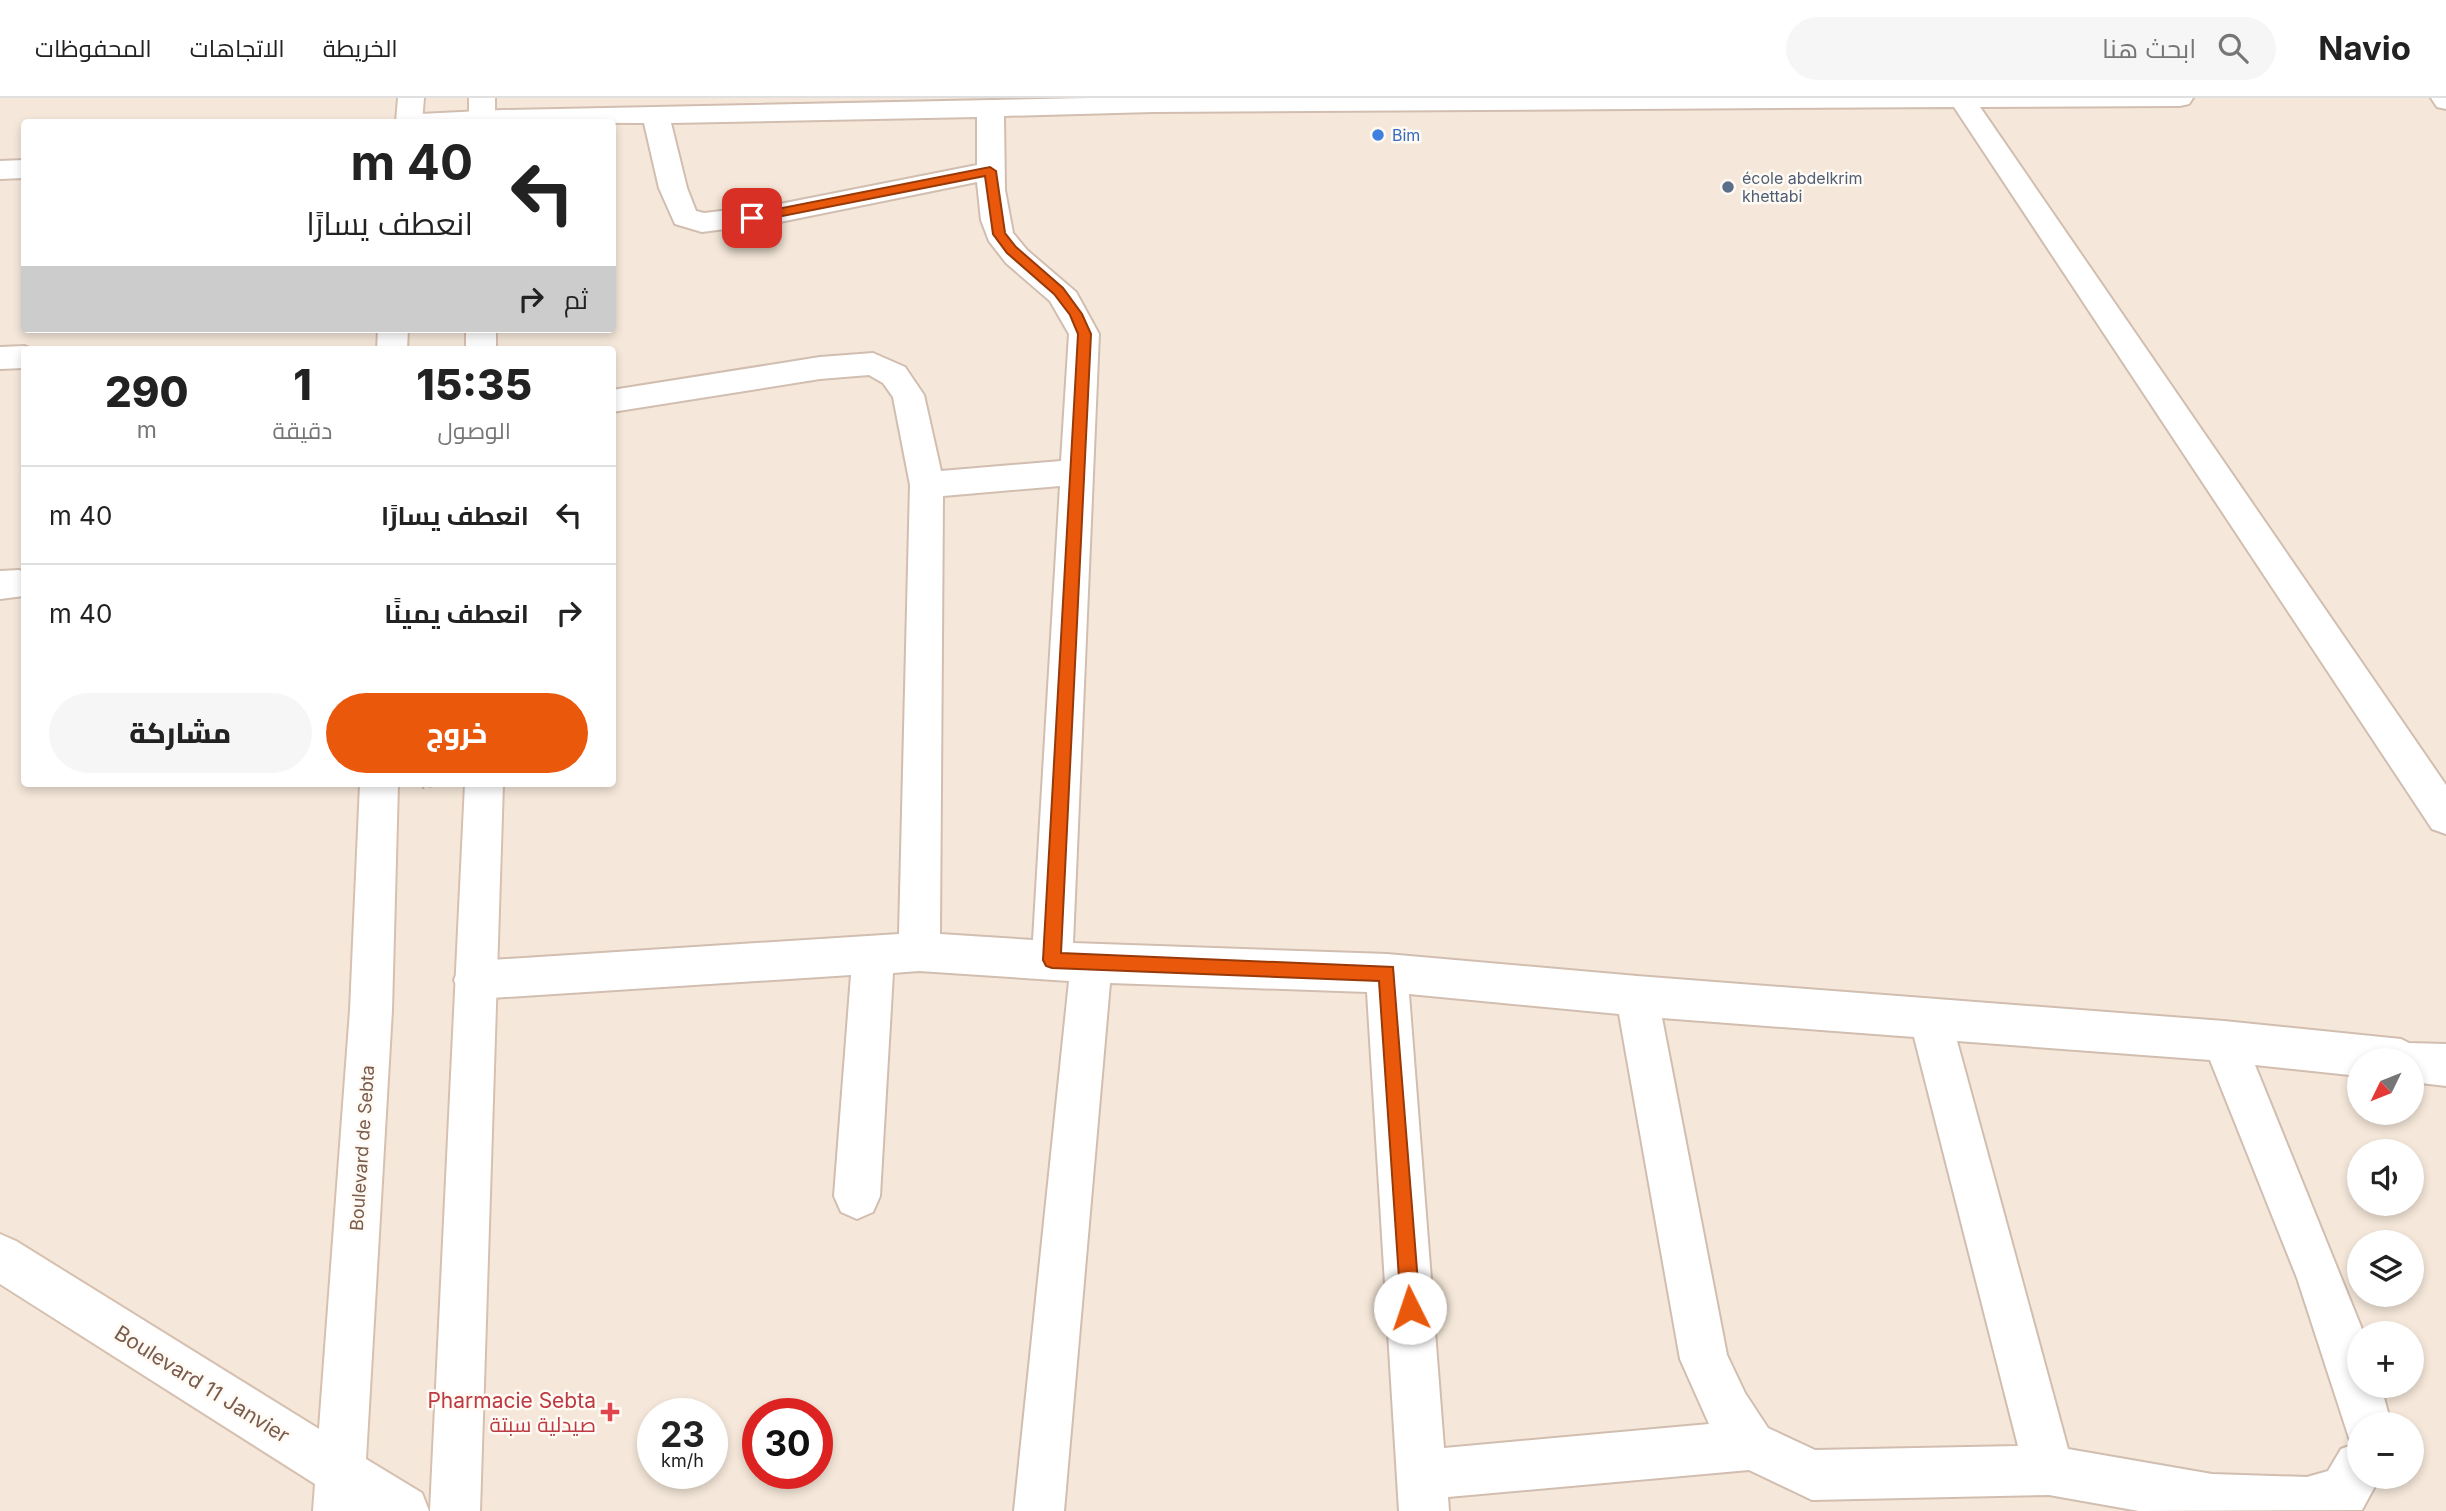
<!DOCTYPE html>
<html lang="ar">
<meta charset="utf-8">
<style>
body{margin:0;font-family:Inter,Cairo,sans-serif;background:#f6f6f6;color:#222;direction:rtl;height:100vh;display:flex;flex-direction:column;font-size:26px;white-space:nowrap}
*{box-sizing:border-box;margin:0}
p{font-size:23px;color:#767676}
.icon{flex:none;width:38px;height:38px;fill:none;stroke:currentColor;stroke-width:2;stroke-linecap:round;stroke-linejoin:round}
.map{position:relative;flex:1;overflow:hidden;direction:ltr}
.side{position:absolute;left:21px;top:248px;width:595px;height:441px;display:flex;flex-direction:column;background:#fff;border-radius:7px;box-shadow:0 4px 10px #0003;direction:rtl}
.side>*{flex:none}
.top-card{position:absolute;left:21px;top:21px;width:595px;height:214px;border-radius:7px;box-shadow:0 4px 10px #0003;direction:rtl;background:#fff;color:#222;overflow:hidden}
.needle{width:46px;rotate:227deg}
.controls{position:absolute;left:2347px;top:950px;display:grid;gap:14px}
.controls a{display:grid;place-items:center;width:77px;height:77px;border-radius:50%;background:#fff;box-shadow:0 4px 10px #0003;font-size:35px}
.speed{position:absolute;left:637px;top:1300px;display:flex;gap:14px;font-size:35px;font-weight:700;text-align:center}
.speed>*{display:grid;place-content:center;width:91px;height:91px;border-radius:50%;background:#fff;box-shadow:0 4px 10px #0003;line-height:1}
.speed small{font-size:18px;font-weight:400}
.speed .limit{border:10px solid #d22;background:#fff;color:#111}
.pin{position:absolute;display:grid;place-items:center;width:60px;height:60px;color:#fff;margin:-30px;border-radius:14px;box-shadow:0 4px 10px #0006}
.me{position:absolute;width:77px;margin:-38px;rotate:356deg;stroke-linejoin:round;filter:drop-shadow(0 0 5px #0008)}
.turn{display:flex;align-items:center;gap:24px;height:147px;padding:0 28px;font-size:32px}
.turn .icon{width:91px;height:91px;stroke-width:2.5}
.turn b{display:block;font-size:49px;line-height:60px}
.then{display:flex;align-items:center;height:66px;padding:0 28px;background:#0003;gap:14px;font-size:26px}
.eta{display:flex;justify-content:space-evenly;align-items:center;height:119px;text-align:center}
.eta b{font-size:42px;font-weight:800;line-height:49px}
.primary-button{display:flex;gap:14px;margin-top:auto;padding:14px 28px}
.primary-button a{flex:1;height:80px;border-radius:42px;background:#ea580c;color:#fff;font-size:28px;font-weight:800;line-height:80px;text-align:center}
.primary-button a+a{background:#f6f6f6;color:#222}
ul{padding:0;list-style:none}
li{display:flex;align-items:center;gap:21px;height:98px;padding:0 28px;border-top:2px solid #e0e0e0}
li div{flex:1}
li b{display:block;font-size:26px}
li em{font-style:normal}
header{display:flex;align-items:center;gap:42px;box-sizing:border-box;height:98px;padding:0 35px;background:#fff;border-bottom:2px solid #e0e0e0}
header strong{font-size:33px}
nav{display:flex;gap:38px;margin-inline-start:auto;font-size:24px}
.search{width:490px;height:63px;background:#f6f6f6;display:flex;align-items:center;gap:18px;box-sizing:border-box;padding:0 24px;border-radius:38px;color:#767676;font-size:26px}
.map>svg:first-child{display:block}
.residential{fill:#f5e8da;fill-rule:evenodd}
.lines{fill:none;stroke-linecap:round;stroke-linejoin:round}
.street-casing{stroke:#d1beb0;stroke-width:4}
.secondary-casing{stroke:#d6c0b0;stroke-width:4}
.path{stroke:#d9b8a5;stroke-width:4.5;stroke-dasharray:2 5;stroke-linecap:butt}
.street{fill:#fff;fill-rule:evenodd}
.secondary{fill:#fff;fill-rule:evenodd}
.route{fill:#ea580c;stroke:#983908;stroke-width:2}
.shop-dot{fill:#3f7fe0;stroke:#fffaf3;stroke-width:2.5}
.service-dot{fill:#5c6f8a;stroke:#fffaf3;stroke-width:2.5}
.health-dot{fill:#e0444e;stroke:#fffaf3;stroke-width:2.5}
.labels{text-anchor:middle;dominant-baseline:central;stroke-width:5;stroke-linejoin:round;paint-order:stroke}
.far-shop-label{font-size:16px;fill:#366cbe;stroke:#fffaf3;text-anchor:start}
.far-service-label{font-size:16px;fill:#4e5e75;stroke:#fffaf3;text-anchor:start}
.street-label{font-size:18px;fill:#7a5c4d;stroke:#fffaf3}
.near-street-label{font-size:21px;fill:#7a5c4d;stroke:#fffaf3}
.near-health-label{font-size:21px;fill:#be3a42;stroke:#fffaf3;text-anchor:end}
</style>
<header>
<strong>Navio</strong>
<div class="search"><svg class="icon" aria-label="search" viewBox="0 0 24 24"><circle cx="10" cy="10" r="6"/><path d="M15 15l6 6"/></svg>ابحث هنا</div>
<nav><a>الخريطة</a><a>الاتجاهات</a><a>المحفوظات</a></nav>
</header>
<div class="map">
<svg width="2446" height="1413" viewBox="0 0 2446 1413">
<rect width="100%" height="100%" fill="#fdf6ec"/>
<path class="residential" d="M0,0H2446V1413H0ZM24,24H612V231H24ZM24,252H612V686H24ZM2359,962H2412V1015H2359ZM2359,1054H2412V1106H2359ZM2359,1144H2412V1197H2359ZM2359,1236H2412V1288H2359ZM653,1316H712V1376H653ZM758,1316H817V1376H758ZM2359,1326H2412V1379H2359Z"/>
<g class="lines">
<defs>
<g id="street">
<path d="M1089,0H2193L2189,6L2180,8L1980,9L2446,687V736L2432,731L1954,9L1153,14L1004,18L1005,92L1013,135L1027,152L1076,194L1099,236L1073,845L1387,856L1637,878L2224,923L2401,941L2409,945L2446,946V988L2412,984V962H2359V978L2255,967L2364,1236H2359V1288H2381L2391,1326H2359V1379H2380L2362,1412L2139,1413L2049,1397L1812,1402L1749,1372L1448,1399L1449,1413H1399L1367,894L1110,885L1064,1413H1014L1069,883L919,873L893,875L880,1098L873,1114L857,1121L841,1114L834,1098L851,877L475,901L460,896L454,882L460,868L475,863L899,836L910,387L893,299L883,285L869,277L820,281L612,314V292L820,259L873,255L905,269L924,297L941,373L1061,363L1069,236L1050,203L1006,165L989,143L981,122L977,84L780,124L702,134L675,126L659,90L644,25L397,24L399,17L502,12ZM977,19V67L780,106L704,115L696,113L687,90L671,25ZM1060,388L1033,842L940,836L943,398ZM1409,896L1619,916L1680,1261L1709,1326L1444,1350ZM1662,920L1914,939L2018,1348L1815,1352L1768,1330L1745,1295L1727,1257ZM1957,943L2210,962L2297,1180L2350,1343L2355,1346L2341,1351L2328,1373L2307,1379L2212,1376L2068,1351Z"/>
<polygon points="2431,0 2446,0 2446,11 2437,9"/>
<polygon points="24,62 24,80 0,81 0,63"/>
<polygon points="24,248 35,252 24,252 24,270 0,271 0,249"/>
<polygon points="19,472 24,474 24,498 0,501 0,473"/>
</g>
<g id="secondary">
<polygon points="398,0 424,0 422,24 396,24"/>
<rect x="469" y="0" width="26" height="24"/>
<polygon points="378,231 408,231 407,252 377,252"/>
<rect x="466" y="231" width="30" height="21"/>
<polygon points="360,686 398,686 392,912 366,1361 422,1395 429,1413 313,1413 315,1386 0,1186 0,1136 16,1143 319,1331 350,912"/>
<polygon points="465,686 503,686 480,1413 430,1413"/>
</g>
</defs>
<use href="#street" class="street-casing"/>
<use href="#secondary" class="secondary-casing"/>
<polyline class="path" points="422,689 438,686"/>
<use href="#street" class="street"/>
<use href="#secondary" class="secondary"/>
</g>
<polygon class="route" points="990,69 996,73 1005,135 1016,149 1063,190 1082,216 1091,236 1061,855 1393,869 1420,1210 1417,1217 1410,1219 1403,1217 1401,1210 1379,883 1052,870 1046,868 1043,862 1078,236 1070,217 1054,196 1007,155 993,136 985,78 752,124 746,120 752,116"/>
<circle class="shop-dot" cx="1378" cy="37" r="7"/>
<circle class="service-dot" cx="1728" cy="89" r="7"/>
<path class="health-dot" d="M606.5 1303.5h7v7h7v7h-7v7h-7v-7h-7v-7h7z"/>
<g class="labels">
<g class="far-shop-label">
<text x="1392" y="37">Bim</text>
</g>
<g class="far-service-label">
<text x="1742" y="80">école abdelkrim<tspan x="1742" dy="18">khettabi</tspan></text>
</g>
<g class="street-label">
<text transform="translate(362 1050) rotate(-86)">Boulevard de Sebta</text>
</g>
<g class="near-street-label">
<text transform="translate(202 1286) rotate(32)">Boulevard 11 Janvier</text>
</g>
<g class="near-health-label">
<text x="596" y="1302">Pharmacie Sebta<tspan x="596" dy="24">صيدلية سبتة</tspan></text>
</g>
</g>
</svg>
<div class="controls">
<a><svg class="needle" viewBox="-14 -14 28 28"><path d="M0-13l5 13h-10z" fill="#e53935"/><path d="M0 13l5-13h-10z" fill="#767676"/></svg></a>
<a><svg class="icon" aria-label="sound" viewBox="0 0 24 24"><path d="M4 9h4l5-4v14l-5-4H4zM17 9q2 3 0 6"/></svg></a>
<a><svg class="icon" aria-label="layers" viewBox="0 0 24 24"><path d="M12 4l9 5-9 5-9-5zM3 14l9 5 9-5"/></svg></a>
<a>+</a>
<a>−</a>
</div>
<div class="speed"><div>23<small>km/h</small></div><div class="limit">30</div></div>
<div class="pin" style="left:752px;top:120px;background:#d93025"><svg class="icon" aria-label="arrive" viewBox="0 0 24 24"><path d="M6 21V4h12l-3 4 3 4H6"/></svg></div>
<svg class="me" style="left:1410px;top:1210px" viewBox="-20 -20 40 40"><circle r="19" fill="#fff"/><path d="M0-13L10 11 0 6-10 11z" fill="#ea580c"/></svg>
<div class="top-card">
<div class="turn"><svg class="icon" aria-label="left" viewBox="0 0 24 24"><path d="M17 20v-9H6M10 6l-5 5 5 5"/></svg><div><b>40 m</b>انعطف يسارًا</div></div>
<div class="then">ثم<svg class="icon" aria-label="right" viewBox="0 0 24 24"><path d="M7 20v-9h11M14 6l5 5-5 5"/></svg></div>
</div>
<section class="side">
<div class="eta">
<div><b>15:35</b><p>الوصول</p></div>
<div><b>1</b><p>دقيقة</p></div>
<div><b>290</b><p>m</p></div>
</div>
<ul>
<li><svg class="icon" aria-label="left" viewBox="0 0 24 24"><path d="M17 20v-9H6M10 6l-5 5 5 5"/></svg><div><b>انعطف يسارًا</b></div><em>40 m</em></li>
<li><svg class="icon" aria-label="right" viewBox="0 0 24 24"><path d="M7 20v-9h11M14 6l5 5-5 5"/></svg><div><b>انعطف يمينًا</b></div><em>40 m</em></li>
</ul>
<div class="primary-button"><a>خروج</a><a>مشاركة</a></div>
</section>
</div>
